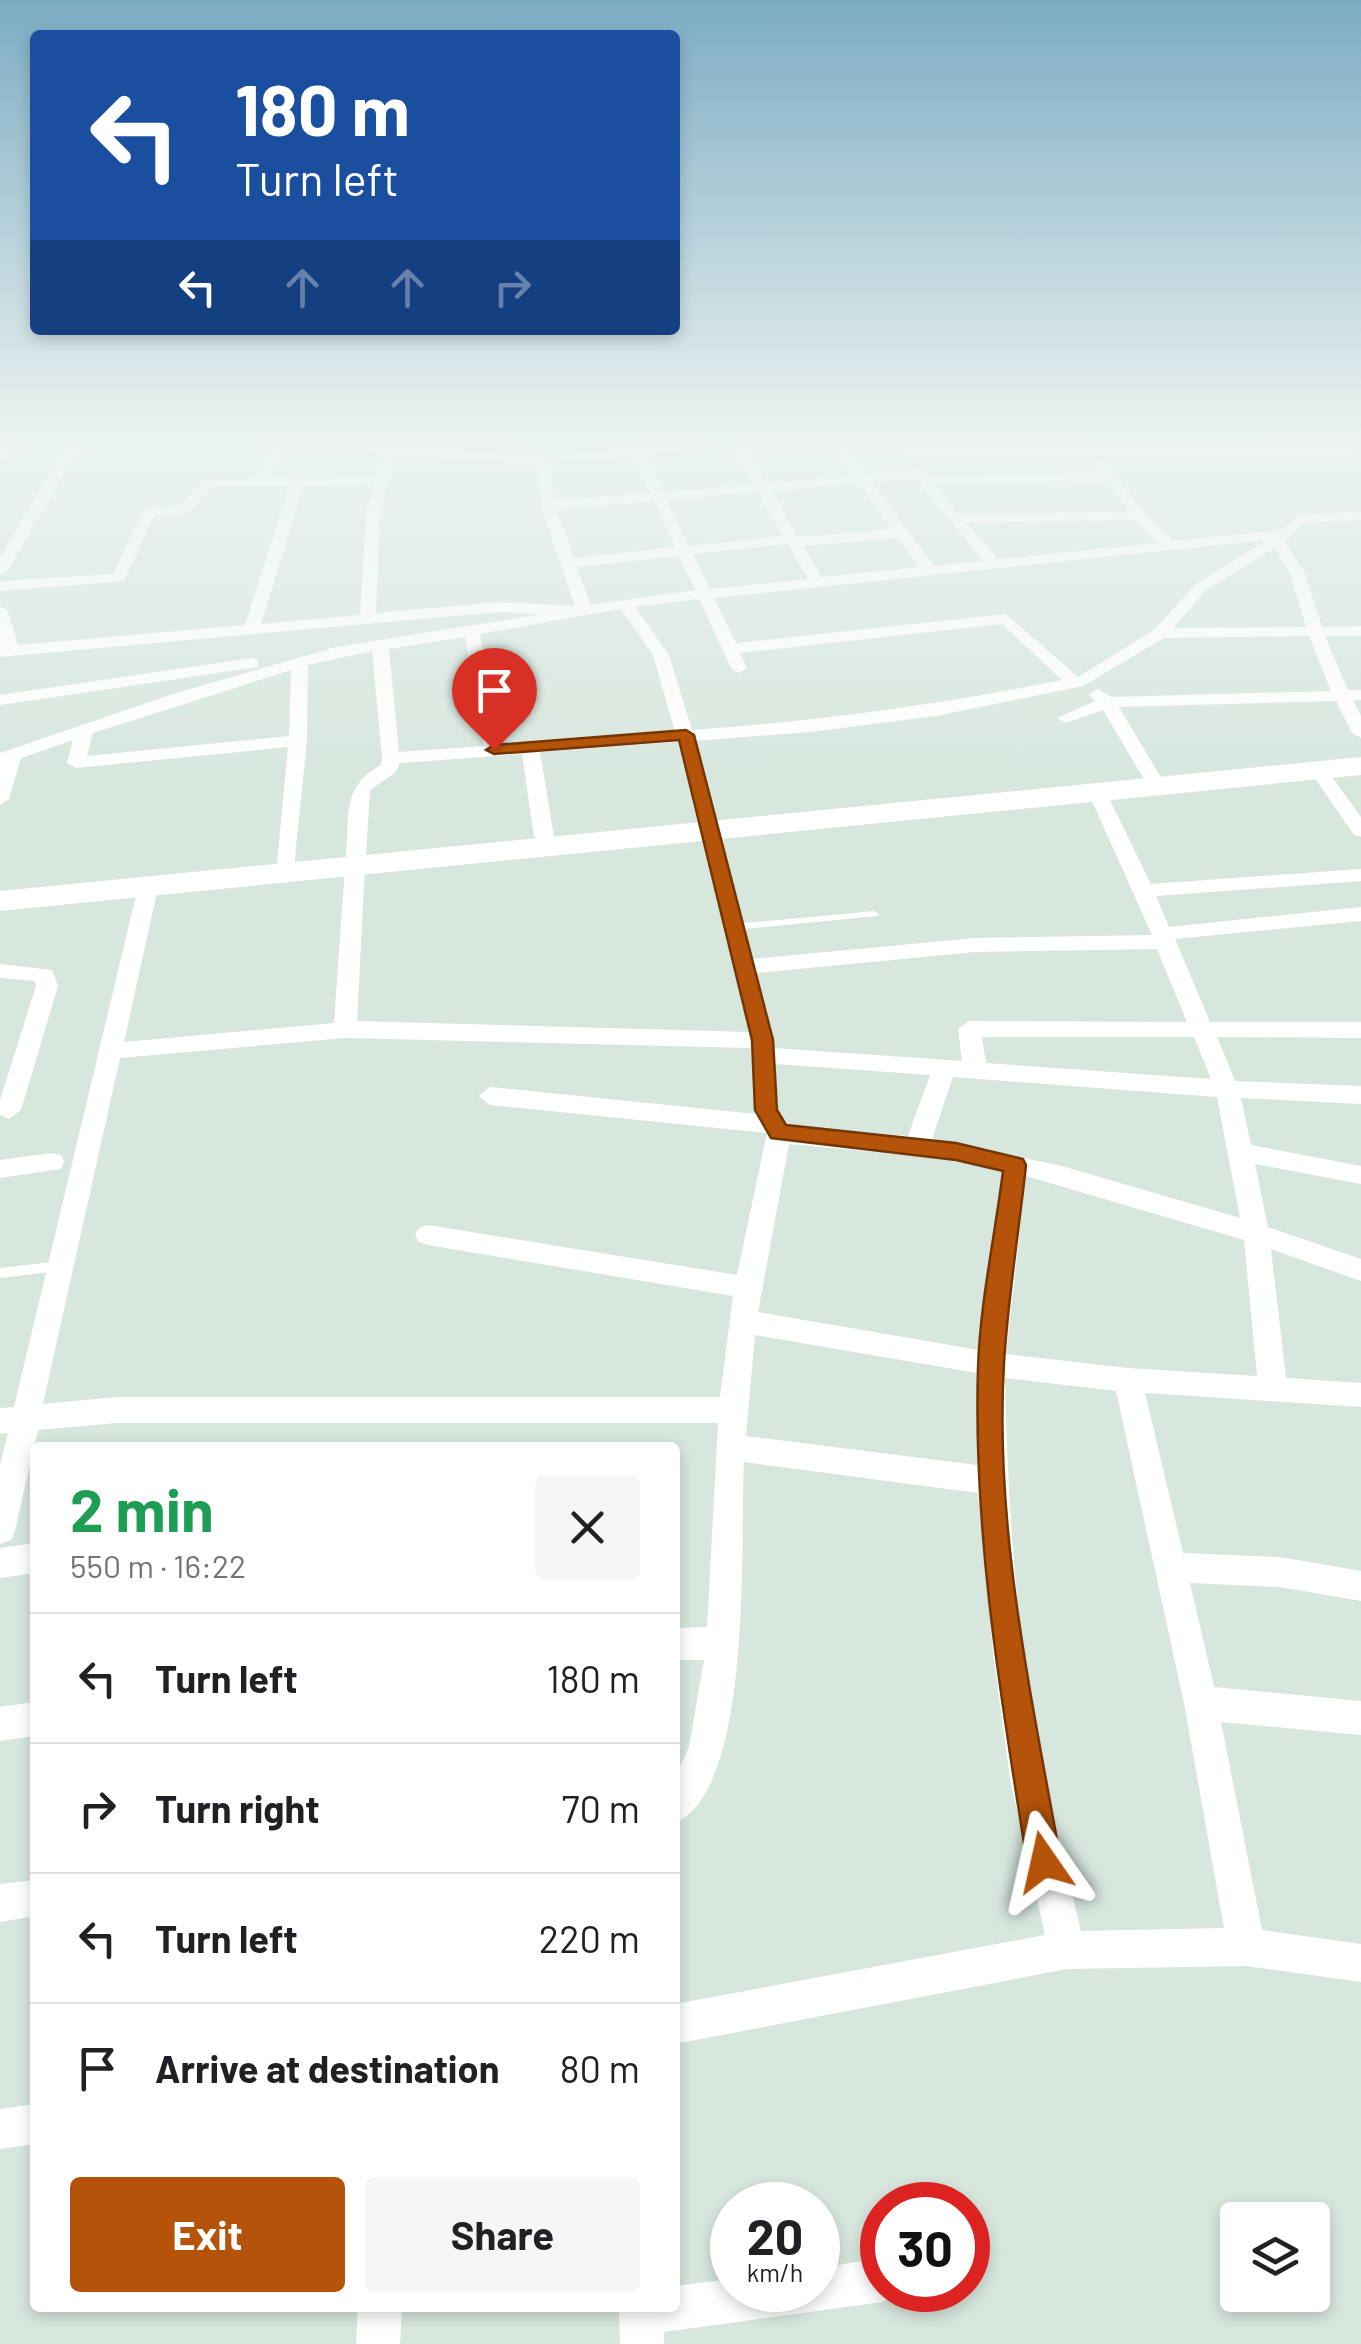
<!DOCTYPE html>
<meta charset="utf-8">
<style>
body{margin:0;font-family:Barlow,sans-serif;background:#f6f6f6;color:#202124;height:100vh;display:flex;flex-direction:column;font-size:38px;white-space:nowrap}
*{box-sizing:border-box;margin:0}
p{font-size:32px;color:#757577}
.icon{flex:none;width:55px;height:55px;fill:none;stroke:currentColor;stroke-width:2;stroke-linecap:round;stroke-linejoin:round}
.map{position:relative;flex:1;overflow:hidden}
.side{position:absolute;left:30px;top:1442px;width:650px;height:870px;display:flex;flex-direction:column;background:#fff;border-radius:10px;box-shadow:0 5px 15px #0003}
.side>*{flex:none}
.hud{position:absolute;left:30px;top:30px;width:650px;height:305px;border-radius:10px;box-shadow:0 5px 15px #0003;background:#1a4fa0;color:#fff;overflow:hidden}
.fabs{position:absolute;left:1220px;top:2202px;display:grid;gap:20px}
.fabs a{display:grid;place-items:center;width:110px;height:110px;border-radius:10px;background:#fff;box-shadow:0 5px 15px #0003;font-size:50px}
.speed{position:absolute;left:710px;top:2182px;display:flex;gap:20px;font-size:50px;font-weight:700;text-align:center}
.speed>*{display:grid;place-content:center;width:130px;height:130px;border-radius:50%;background:#fff;box-shadow:0 5px 15px #0003;line-height:1}
.speed small{font-size:25px;font-weight:400}
.speed .limit{border:15px solid #d22;background:#fff;color:#111}
.pin{position:absolute;display:grid;place-items:center;width:85px;height:85px;color:#fff;margin:-102px -42px;border-radius:50% 50% 50% 0;rotate:-45deg;box-shadow:0 0 10px #0007}
.pin .icon{rotate:45deg}
.me{position:absolute;width:110px;margin:-55px;rotate:349deg;stroke-linejoin:round;filter:drop-shadow(0 0 8px #0008)}
.turn{display:flex;align-items:center;gap:35px;height:210px;padding:0 40px;font-size:45px}
.turn .icon{width:130px;height:130px;stroke-width:2.5}
.turn b{display:block;font-size:70px;line-height:85px}
.lanes{display:flex;align-items:center;height:95px;padding:0 40px;background:#0003;justify-content:center;gap:50px;direction:ltr}
.lanes .off{opacity:.35}
.round{display:grid;place-items:center;flex:none;width:105px;height:105px;border-radius:10px;background:#f6f6f6}
.summary{display:flex;align-items:center;justify-content:space-between;height:170px;padding:0 40px}
h1{font-size:60px;font-weight:700;line-height:75px;color:#1e9e55}
.cta{display:flex;gap:20px;margin-top:auto;padding:20px 40px}
.cta a{flex:1;height:115px;border-radius:10px;background:#b45309;color:#fff;font-size:40px;font-weight:700;line-height:115px;text-align:center}
.cta a+a{background:#f6f6f6;color:#202124}
ul{padding:0;list-style:none}
li{display:flex;align-items:center;gap:30px;height:130px;padding:0 40px;border-top:2px solid #e0e0e0}
li div{flex:1}
li b{display:block;font-size:38px}
li em{font-style:normal}
.map>svg:first-child{display:block}
.lines{fill:none;stroke-linecap:round;stroke-linejoin:round}
.lane{fill:#fff;fill-rule:evenodd}
.street{fill:#fff;fill-rule:evenodd}
.primary{fill:#fff;fill-rule:evenodd}
.route{fill:#b45309;stroke:#753606;stroke-width:2.5}
</style>
<div class="map">
<svg width="1361" height="2344" viewBox="0 0 1361 2344">
<rect width="100%" height="100%" fill="#d7e7de"/>
<g class="lines">
<g class="lane">
<polygon points="874,911 879,914 878,916 734,930 729,927 734,924"/>
<polygon points="61,1261 66,1262 68,1266 66,1270 0,1278 0,1268"/>
</g>
<g class="street">
<polygon points="0,445 11,445 7,458 0,462"/>
<polygon points="73,445 86,445 67,468 8,570 0,575 0,557 54,466"/>
<path d="M275,445H288L268,479L376,476L383,453L327,445H398L543,457L550,461L554,501L650,493L633,456L564,462L559,461V455L669,445H726L646,455L664,492L753,484L731,445H744L766,483L854,476L832,445H845L866,475L919,468L928,476L1102,473L1095,463L1102,459L1144,513L1173,541L1282,530L1299,515L1361,512V520L1303,523L1285,542L1305,573L1322,627L1361,626V636H1325L1348,690H1361V700H1353L1361,716V738L1352,733L1336,701L1119,707L1166,786L1157,792L1148,786L1103,710L1066,723L1057,718L1095,701L1089,694L1098,689L1111,697L1331,691L1309,636L1164,638L1083,686L936,716L810,732L695,741L752,959L975,938L1152,935L1088,792L1097,786L1106,792L1151,884L1361,869V881L1156,896L1169,927L1361,907V921L1175,939L1210,1022H1361V1038L1217,1037L1235,1081L1361,1086V1104L1241,1098L1251,1145L1361,1166V1184L1255,1164L1268,1227L1361,1259V1281L1271,1249L1286,1378L1361,1383V1407L1145,1393L1183,1553L1280,1557L1361,1571V1601L1280,1587L1190,1583L1214,1687L1361,1701V1735L1221,1722L1262,1930L1361,1944V1982L1246,1966L1067,1969L675,2044V2004L1045,1935L1010,1779L993,1653L978,1493L744,1462C740,1537 754,1790 675,1823V1777L689,1747L704,1660H675V1628L707,1627L718,1423H117L38,1430L15,1530L11,1540L0,1544V1465L8,1433L0,1434V1408L14,1407L138,887L148,881L158,887L124,1042L334,1023L345,867L354,861L346,856C350,815 341,787 381,765L382,758L372,651L308,665L307,741L294,867L287,869L277,863L288,747L76,768L67,763L73,740L21,758L9,799L0,805V753L176,693L336,647L542,614L499,612L0,657V606L8,611L18,645L245,625L289,487H214L189,513L154,516L124,581L0,591V581L113,574L144,509L180,506L205,480L255,479ZM396,454L537,465L541,506L575,606L499,602L376,613L380,512ZM916,478L983,561L934,566L872,482ZM1108,481L1129,512L959,515L933,484ZM859,483L892,529L798,537L771,491ZM374,484L366,512L360,615L261,624L303,487ZM758,492L783,536L689,546L667,500ZM654,501L675,547L574,558L556,509ZM1135,520L1158,543L998,559L966,523ZM898,538L920,567L822,577L803,546ZM1267,540L1196,584L1154,630L1078,677L1006,614L736,643L714,598ZM788,544L808,579L710,589L693,554ZM1275,548L1290,573L1306,627L1173,628L1206,590ZM679,556L695,590L591,605L577,567ZM699,599L731,668L739,673L747,668L740,653L1002,624L1062,680C939,705 818,721 692,730L669,655L635,607ZM621,609L653,655L675,732L502,744L480,634ZM465,637L484,746L399,752L389,649ZM291,670L289,736L87,756L93,733ZM678,742L749,1032L357,1021L365,867L357,862L366,856L370,790L396,772L400,763L522,754L534,837L544,843L554,837L540,752ZM1157,949L1187,1022L969,1021L958,1029L962,1061L774,1048L756,973L975,952ZM982,1037H1194L1211,1079L986,1063ZM345,1038L751,1048L756,1114L490,1087L478,1096L490,1105L767,1133L737,1275L428,1225L419,1228L415,1235L419,1242L428,1245L733,1296L720,1397H117L43,1404L120,1058ZM775,1064L930,1075L908,1136L787,1125L778,1111ZM953,1077L1217,1097L1240,1218L1062,1166L932,1139ZM789,1144L938,1158L1002,1170L979,1350L758,1312ZM1026,1176L1244,1240L1257,1376L1128,1368L1006,1354ZM755,1335L977,1373V1465L746,1436ZM1005,1378L1116,1391L1184,1703L1224,1928L1081,1931C1069,1881 1056,1832 1045,1782C1017,1650 1008,1512 1005,1378Z"/>
<polygon points="908,447 1349,449 1356,453 1349,457 903,454 903,448"/>
<polygon points="252,658 258,659 258,667 0,705 0,695"/>
<polygon points="1318,764 1324,766 1361,817 1361,837 1354,835 1309,770"/>
<polygon points="0,964 52,970 58,986 21,1110 9,1119 0,1115 0,1100 36,986 35,981 0,978"/>
<polygon points="52,1153 61,1155 64,1162 61,1169 0,1178 0,1160"/>
<polygon points="35,1543 35,1573 0,1578 0,1548"/>
<polygon points="35,1702 35,1736 0,1741 0,1707"/>
<polygon points="35,1880 35,1916 0,1922 0,1884"/>
<polygon points="35,2104 35,2144 0,2149 0,2109"/>
<polygon points="882,2258 882,2290 899,2290 897,2295 882,2302 664,2332 664,2344 620,2344 619,2308 675,2308 675,2286 732,2279 732,2290 818,2290 818,2268"/>
<polygon points="358,2308 402,2308 400,2344 356,2344"/>
</g>
<polygon class="primary" points="1361,757 1361,775 0,911 0,891"/>
</g>
<linearGradient id="sky" x2="0" y2="1"><stop stop-color="#7cacc4"/><stop offset="0.57" stop-color="#edf4f0"/><stop offset="1" stop-color="#edf4f0" stop-opacity="0"/></linearGradient>
<rect width="1361" height="774" fill="url(#sky)"/>
<path class="route" d="M686,730L694,735L773,1040L777,1110L786,1125L956,1143L1023,1159L1026,1165C1019,1231 1008,1297 1004,1363C994,1529 1032,1699 1061,1862L1056,1874L1044,1879L1032,1874L1027,1862C1001,1698 973,1535 978,1368C980,1303 995,1236 1003,1171L956,1160L771,1138L755,1110L752,1040L679,740L494,754L486,750L494,745Z"/>
</svg>
<div class="fabs">
<a><svg class="icon" aria-label="layers" viewBox="0 0 24 24"><path d="M12 4l9 5-9 5-9-5zM3 14l9 5 9-5"/></svg></a>
</div>
<div class="speed"><div>20<small>km/h</small></div><div class="limit">30</div></div>
<div class="pin" style="left:494px;top:750px;background:#d93025"><svg class="icon" aria-label="arrive" viewBox="0 0 24 24"><path d="M6 21V4h12l-3 4 3 4H6"/></svg></div>
<svg class="me" style="left:1044px;top:1862px" viewBox="-20 -20 40 40"><path d="M0-17L14 15 0 8-14 15z" fill="#b45309" stroke="#fff" stroke-width="4"/></svg>
<div class="hud">
<div class="turn"><svg class="icon" aria-label="left" viewBox="0 0 24 24"><path d="M17 20v-9H6M10 6l-5 5 5 5"/></svg><div><b>180 m</b>Turn left</div></div>
<div class="lanes"><svg class="icon" aria-label="left" viewBox="0 0 24 24"><path d="M17 20v-9H6M10 6l-5 5 5 5"/></svg><svg class="icon off" aria-label="ahead" viewBox="0 0 24 24"><path d="M12 20V5M6 11l6-6 6 6"/></svg><svg class="icon off" aria-label="ahead" viewBox="0 0 24 24"><path d="M12 20V5M6 11l6-6 6 6"/></svg><svg class="icon off" aria-label="right" viewBox="0 0 24 24"><path d="M7 20v-9h11M14 6l5 5-5 5"/></svg></div>
</div>
<section class="side">
<div class="summary"><div><h1>2 min</h1><p>550 m · 16:22</p></div><a class="round"><svg class="icon" aria-label="close" viewBox="0 0 24 24"><path d="M6 6l12 12M18 6L6 18"/></svg></a></div>
<ul>
<li><svg class="icon" aria-label="left" viewBox="0 0 24 24"><path d="M17 20v-9H6M10 6l-5 5 5 5"/></svg><div><b>Turn left</b></div><em>180 m</em></li>
<li><svg class="icon" aria-label="right" viewBox="0 0 24 24"><path d="M7 20v-9h11M14 6l5 5-5 5"/></svg><div><b>Turn right</b></div><em>70 m</em></li>
<li><svg class="icon" aria-label="left" viewBox="0 0 24 24"><path d="M17 20v-9H6M10 6l-5 5 5 5"/></svg><div><b>Turn left</b></div><em>220 m</em></li>
<li><svg class="icon" aria-label="arrive" viewBox="0 0 24 24"><path d="M6 21V4h12l-3 4 3 4H6"/></svg><div><b>Arrive at destination</b></div><em>80 m</em></li>
</ul>
<div class="cta"><a>Exit</a><a>Share</a></div>
</section>
</div>
